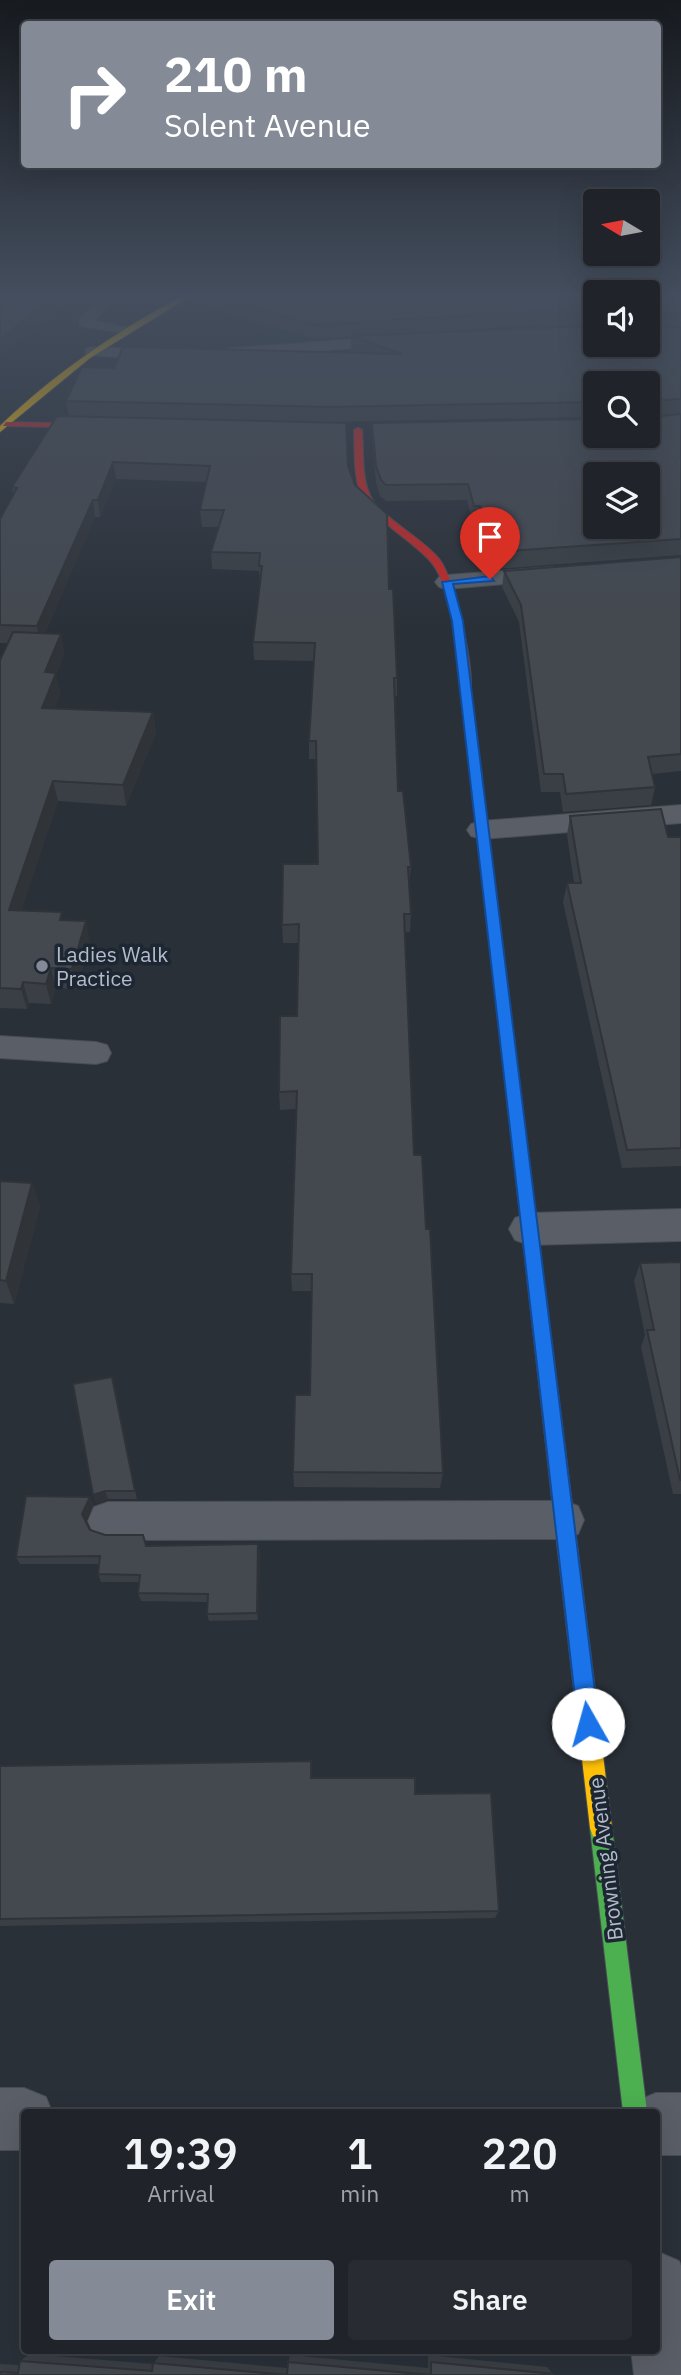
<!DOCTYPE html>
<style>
body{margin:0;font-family:"IBM Plex Sans",sans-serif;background:#282c32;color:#f1f3f6;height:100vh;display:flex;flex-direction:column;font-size:26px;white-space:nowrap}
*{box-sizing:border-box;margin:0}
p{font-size:23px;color:#a2a4a8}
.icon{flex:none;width:38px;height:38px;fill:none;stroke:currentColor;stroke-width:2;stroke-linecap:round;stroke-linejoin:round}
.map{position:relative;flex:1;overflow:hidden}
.sheet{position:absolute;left:21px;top:2109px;width:639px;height:245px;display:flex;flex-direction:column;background:#20242a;border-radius:7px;box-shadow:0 7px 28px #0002,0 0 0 2px #3d4147}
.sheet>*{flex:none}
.banner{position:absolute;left:21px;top:21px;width:640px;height:147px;border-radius:7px;box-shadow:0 7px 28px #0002,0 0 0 2px #3d4147;background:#848b96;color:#fff;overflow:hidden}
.needle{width:46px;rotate:280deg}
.fabs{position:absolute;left:583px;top:189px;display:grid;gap:14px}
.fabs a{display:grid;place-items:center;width:77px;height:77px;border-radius:7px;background:#20242a;box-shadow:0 7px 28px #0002,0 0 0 2px #3d4147;font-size:35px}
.pin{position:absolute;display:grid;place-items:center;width:60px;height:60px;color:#fff;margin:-72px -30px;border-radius:50% 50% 50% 0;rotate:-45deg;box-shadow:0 0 7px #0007}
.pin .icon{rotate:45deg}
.me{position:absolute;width:77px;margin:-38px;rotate:353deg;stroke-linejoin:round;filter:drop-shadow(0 0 5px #0008)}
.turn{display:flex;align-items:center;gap:24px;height:147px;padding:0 28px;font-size:32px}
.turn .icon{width:91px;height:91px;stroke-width:2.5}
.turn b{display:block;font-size:49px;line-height:60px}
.eta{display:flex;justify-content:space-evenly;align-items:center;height:119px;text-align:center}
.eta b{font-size:42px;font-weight:600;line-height:49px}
.action{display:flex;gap:14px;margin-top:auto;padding:14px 28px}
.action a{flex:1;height:80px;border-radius:7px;background:#848b96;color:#fff;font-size:28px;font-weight:600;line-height:80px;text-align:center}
.action a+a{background:#282c32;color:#f1f3f6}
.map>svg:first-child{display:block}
.green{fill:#273a3e}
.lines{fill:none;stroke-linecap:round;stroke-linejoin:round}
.lane-casing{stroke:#484c53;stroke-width:2}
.street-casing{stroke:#484c53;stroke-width:2}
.fast-casing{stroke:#484c53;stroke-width:2}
.slow-casing{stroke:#484c53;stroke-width:2}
.jam-casing{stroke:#484c53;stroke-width:2}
.lane{fill:#5a5e66;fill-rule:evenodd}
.street{fill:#5a5e66;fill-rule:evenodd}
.fast{fill:#4caf50;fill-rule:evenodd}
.slow{fill:#ffc107;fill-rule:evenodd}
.jam{fill:#c62828;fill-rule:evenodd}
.wall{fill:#3a3f45}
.shaded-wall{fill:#303338}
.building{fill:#444950;stroke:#303338;stroke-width:2;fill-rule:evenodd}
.route{fill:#1a73e8;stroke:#114b97;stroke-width:2}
.poi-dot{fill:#848b96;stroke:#1d2633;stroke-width:2.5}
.labels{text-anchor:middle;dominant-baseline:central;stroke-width:7;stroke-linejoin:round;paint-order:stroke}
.poi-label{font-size:21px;fill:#b4bcc9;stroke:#1d2633;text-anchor:start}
.street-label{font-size:21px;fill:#b4bcc9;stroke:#1d2633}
</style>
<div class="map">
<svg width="681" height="2375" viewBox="0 0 681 2375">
<rect width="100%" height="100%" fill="#2a3038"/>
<polygon class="green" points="263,319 302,328 301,337 315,341 312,344 217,351 253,342 261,334"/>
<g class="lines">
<defs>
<g id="lane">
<polygon points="102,299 109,303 95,321 129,328 129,334 80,326 80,320 97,300"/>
<polygon points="394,336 399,338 399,344 224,359 216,354 224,349"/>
<polygon points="92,347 163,350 171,355 163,360 86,355 86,349"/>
<polygon points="0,1036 96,1042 107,1045 111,1053 107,1061 96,1064 0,1058"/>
<polygon points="564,1501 578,1506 584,1520 578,1534 564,1539 108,1540 94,1535 88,1521 94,1507 108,1502"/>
</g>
<g id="street">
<polygon points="553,567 561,569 565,574 561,579 447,589 439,587 435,582 439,577 447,575"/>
<polygon points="681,805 681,823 482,839 471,836 467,830 471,824 482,821"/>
<polygon points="681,1209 681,1241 529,1245 515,1240 509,1229 515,1218 529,1213"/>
<polygon points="0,2088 24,2088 46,2097 52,2112 24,2112 24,2150 0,2150"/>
<polygon points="656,2093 681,2093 681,2155 656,2155 656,2112 630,2112 634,2102"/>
<polygon points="656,2251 679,2261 681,2266 681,2375 634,2375 631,2350 656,2350"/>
</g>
<polygon id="fast" points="601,1817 609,1820 612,1828 647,2112 623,2112 590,1828 593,1820"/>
<g id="slow">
<path d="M181,297H189L90,358L0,432V426C54,374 115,332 181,297Z"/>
<polygon points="466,690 471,693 521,1098 514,1104 507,1098 461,693"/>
<polygon points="568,1543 575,1545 578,1552 612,1828 609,1836 601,1839 593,1836 590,1828 558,1552 561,1545"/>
</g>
<g id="jam">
<polygon points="6,422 103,424 107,426 103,428 3,426"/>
<path d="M358,428L362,430C364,451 361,481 372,499C384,519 425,540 440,560C455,580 476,673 470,695L461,693C456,656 455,591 431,562C416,544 372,517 363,500C353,479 355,452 354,430Z"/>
<polygon points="514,1092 521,1098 578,1552 575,1559 568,1561 561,1559 558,1552 507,1098"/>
</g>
</defs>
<use href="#lane" class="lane-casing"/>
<use href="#street" class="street-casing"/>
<use href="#fast" class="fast-casing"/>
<use href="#slow" class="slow-casing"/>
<use href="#jam" class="jam-casing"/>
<use href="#lane" class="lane"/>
<use href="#street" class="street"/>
<use href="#fast" class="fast"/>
<use href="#slow" class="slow"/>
<use href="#jam" class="jam"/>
</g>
<g class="wall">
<polygon points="192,297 595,297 595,326 532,325 372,336 595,345 648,297 681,297 681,555 493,569 479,523 473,523 467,500 386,501 380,496 376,482 372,439 372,423 648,436 595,383 595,417 329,422 348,466 389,589 397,678 397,696 395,696 398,791 411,867 409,886 411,914 410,932 405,932 414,1155 443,1473 440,1488 294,1487 293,1472 310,1395 312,1291 292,1291 291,1274 296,1109 280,1110 279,1092 297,1016 298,943 283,943 282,925 318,864 316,759 309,759 309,741 314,661 254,660 253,642 260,583 259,571 212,569 211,552 219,527 202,527 200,510 207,482 116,479 100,517 95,517 45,633 61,634 64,654 56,675 60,693 54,709 153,712 156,733 126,806 58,801 21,910 64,920 90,942 76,989 56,988 51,1004 29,1003 27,1009 0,1008 0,660 8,643 0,643 0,519 13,495 12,487 69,416 66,401 114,368 355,353 351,351 351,337 313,339 193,301"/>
<polygon points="681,557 681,771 652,774 655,787 651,805 563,812 560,792 541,792 519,622 502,587 504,571"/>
<polygon points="570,816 668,837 681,837 681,1166 622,1168 563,902 567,883 574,883 567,835"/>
<polygon points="0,1181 32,1183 40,1207 14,1304 0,1303"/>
<polygon points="681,1262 681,1494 673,1494 641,1347 645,1335 634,1281 640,1263"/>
<polygon points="112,1377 137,1499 108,1499 96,1503 93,1495"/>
<polygon points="90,1497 93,1505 86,1521 90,1530 147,1546 258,1544 260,1552 258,1620 209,1621 207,1614 207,1602 141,1601 138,1593 139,1582 101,1582 98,1574 99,1564 20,1564 16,1557"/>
<polygon points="0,1766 312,1778 415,1794 499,1911 495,1918 0,1926"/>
<polygon points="30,2354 153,2364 159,2356 287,2368 290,2355 428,2368 428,2355 547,2367 554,2375 0,2375 0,2364 19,2365 20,2361"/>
</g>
<g class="shaded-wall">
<polygon points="54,297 72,297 63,308 0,358 0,339"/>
<polygon points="113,462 116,479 100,517 98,500"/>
<polygon points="93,500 95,517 40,644 37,626"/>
<polygon points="61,634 64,654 56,675 60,693 46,729 42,708 45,672"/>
<polygon points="153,712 156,733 126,806 123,785"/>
<polygon points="53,781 58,801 15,930 9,910"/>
<polygon points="86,921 90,942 76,989 72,969"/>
<polygon points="51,968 56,988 51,1004 46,984"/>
<polygon points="23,982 29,1003 27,1009 21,989"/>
<polygon points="32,1183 40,1207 14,1304 6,1281"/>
<polygon points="112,1377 115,1386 137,1499 135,1491"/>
<polygon points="105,1491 108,1499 96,1503 93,1495"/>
<polygon points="90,1497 93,1505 86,1522 82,1514"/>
<polygon points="258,1544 260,1552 258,1620 257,1613"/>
</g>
<g class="building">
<polygon points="0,297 54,297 0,339"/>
<polygon points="224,297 595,297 595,312 533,311 313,325"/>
<path d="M648,297H681V315L651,312L649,325L681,328V399L649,401L651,417L681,414V539L495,552L480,506H474L468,484L386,485L381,480L376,466L372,423L595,419V436H648V383H595V402L329,407L66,401L82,367L114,368L123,347L402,354L351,336L595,326V345H648ZM595,474H648V527H595Z"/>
<polygon points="57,416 346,423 348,466 355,485 387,514 389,589 393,589 397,678 394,678 398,791 403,791 411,867 408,867 411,914 404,914 414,1155 422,1155 426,1229 430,1229 443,1473 293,1472 295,1395 310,1395 312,1274 291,1274 297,1091 279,1092 280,1016 297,1016 299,924 282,925 283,864 318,864 316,741 309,741 315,643 253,642 262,566 259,566 260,553 211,552 224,510 200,510 210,466 113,462 98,500 93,500 37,626 0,625 0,519 17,488 12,487"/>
<polygon points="681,557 681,754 648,757 655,787 566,794 563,774 544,774 521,605 504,571"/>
<polygon points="13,632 61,634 45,672 56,673 42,708 153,712 123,785 53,781 9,910 62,912 60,920 86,921 72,969 51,968 46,984 23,982 21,989 0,988 0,660"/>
<polygon points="661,809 668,837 681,837 681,1148 627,1150 567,883 581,883 570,816"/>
<polygon points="0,1181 32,1183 6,1281 0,1280"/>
<polygon points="681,1262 681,1480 680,1480 647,1330 654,1330 640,1263"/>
<polygon points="112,1377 135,1491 105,1491 93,1495 73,1384"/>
<polygon points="26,1496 90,1497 82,1514 90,1530 105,1535 143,1535 146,1546 258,1544 257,1613 207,1614 208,1594 138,1593 140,1575 98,1574 100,1556 16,1557"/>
<polygon points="311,1761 311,1778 415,1778 415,1794 491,1793 499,1911 0,1919 0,1766"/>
<polygon points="20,2361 152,2371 153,2363 286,2375 0,2375 0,2372 18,2373"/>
<polygon points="288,2362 431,2375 287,2375"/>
<polygon points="431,2362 554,2374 554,2375 431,2375"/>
</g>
<linearGradient id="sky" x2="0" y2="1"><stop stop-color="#171a1f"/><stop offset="0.47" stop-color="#444e5e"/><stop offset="1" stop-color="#444e5e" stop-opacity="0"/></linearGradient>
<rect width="681" height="629" fill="url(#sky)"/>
<polygon class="route" points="490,576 494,581 453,584 463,621 599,1724 596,1731 588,1735 581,1731 578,1724 452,621 442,582"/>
<circle class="poi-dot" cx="42" cy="966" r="7"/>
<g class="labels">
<g class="poi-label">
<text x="56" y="954">Ladies Walk<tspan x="56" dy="24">Practice</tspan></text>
</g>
<g class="street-label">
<text transform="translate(605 1859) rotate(-97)">Browning Avenue</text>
</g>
</g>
</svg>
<div class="fabs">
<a><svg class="needle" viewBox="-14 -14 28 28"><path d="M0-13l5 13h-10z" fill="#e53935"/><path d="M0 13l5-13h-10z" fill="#a2a4a8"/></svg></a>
<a><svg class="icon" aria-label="sound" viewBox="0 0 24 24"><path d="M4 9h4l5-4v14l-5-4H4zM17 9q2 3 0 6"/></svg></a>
<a><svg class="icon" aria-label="search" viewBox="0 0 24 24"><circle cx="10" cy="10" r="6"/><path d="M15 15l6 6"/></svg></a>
<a><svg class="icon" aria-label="layers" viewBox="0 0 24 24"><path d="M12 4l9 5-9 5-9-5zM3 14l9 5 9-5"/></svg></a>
</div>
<div class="pin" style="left:490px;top:579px;background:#d93025"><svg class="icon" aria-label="arrive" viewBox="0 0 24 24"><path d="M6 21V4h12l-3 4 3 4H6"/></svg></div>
<svg class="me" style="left:588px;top:1724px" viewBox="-20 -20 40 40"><circle r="19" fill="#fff"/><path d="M0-13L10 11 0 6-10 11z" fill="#1a73e8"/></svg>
<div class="banner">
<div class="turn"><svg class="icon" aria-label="right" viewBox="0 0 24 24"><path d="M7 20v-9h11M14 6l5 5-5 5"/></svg><div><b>210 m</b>Solent Avenue</div></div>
</div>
<section class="sheet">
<div class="eta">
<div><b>19:39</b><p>Arrival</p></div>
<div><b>1</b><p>min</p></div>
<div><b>220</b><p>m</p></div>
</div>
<div class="action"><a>Exit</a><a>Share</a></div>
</section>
</div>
